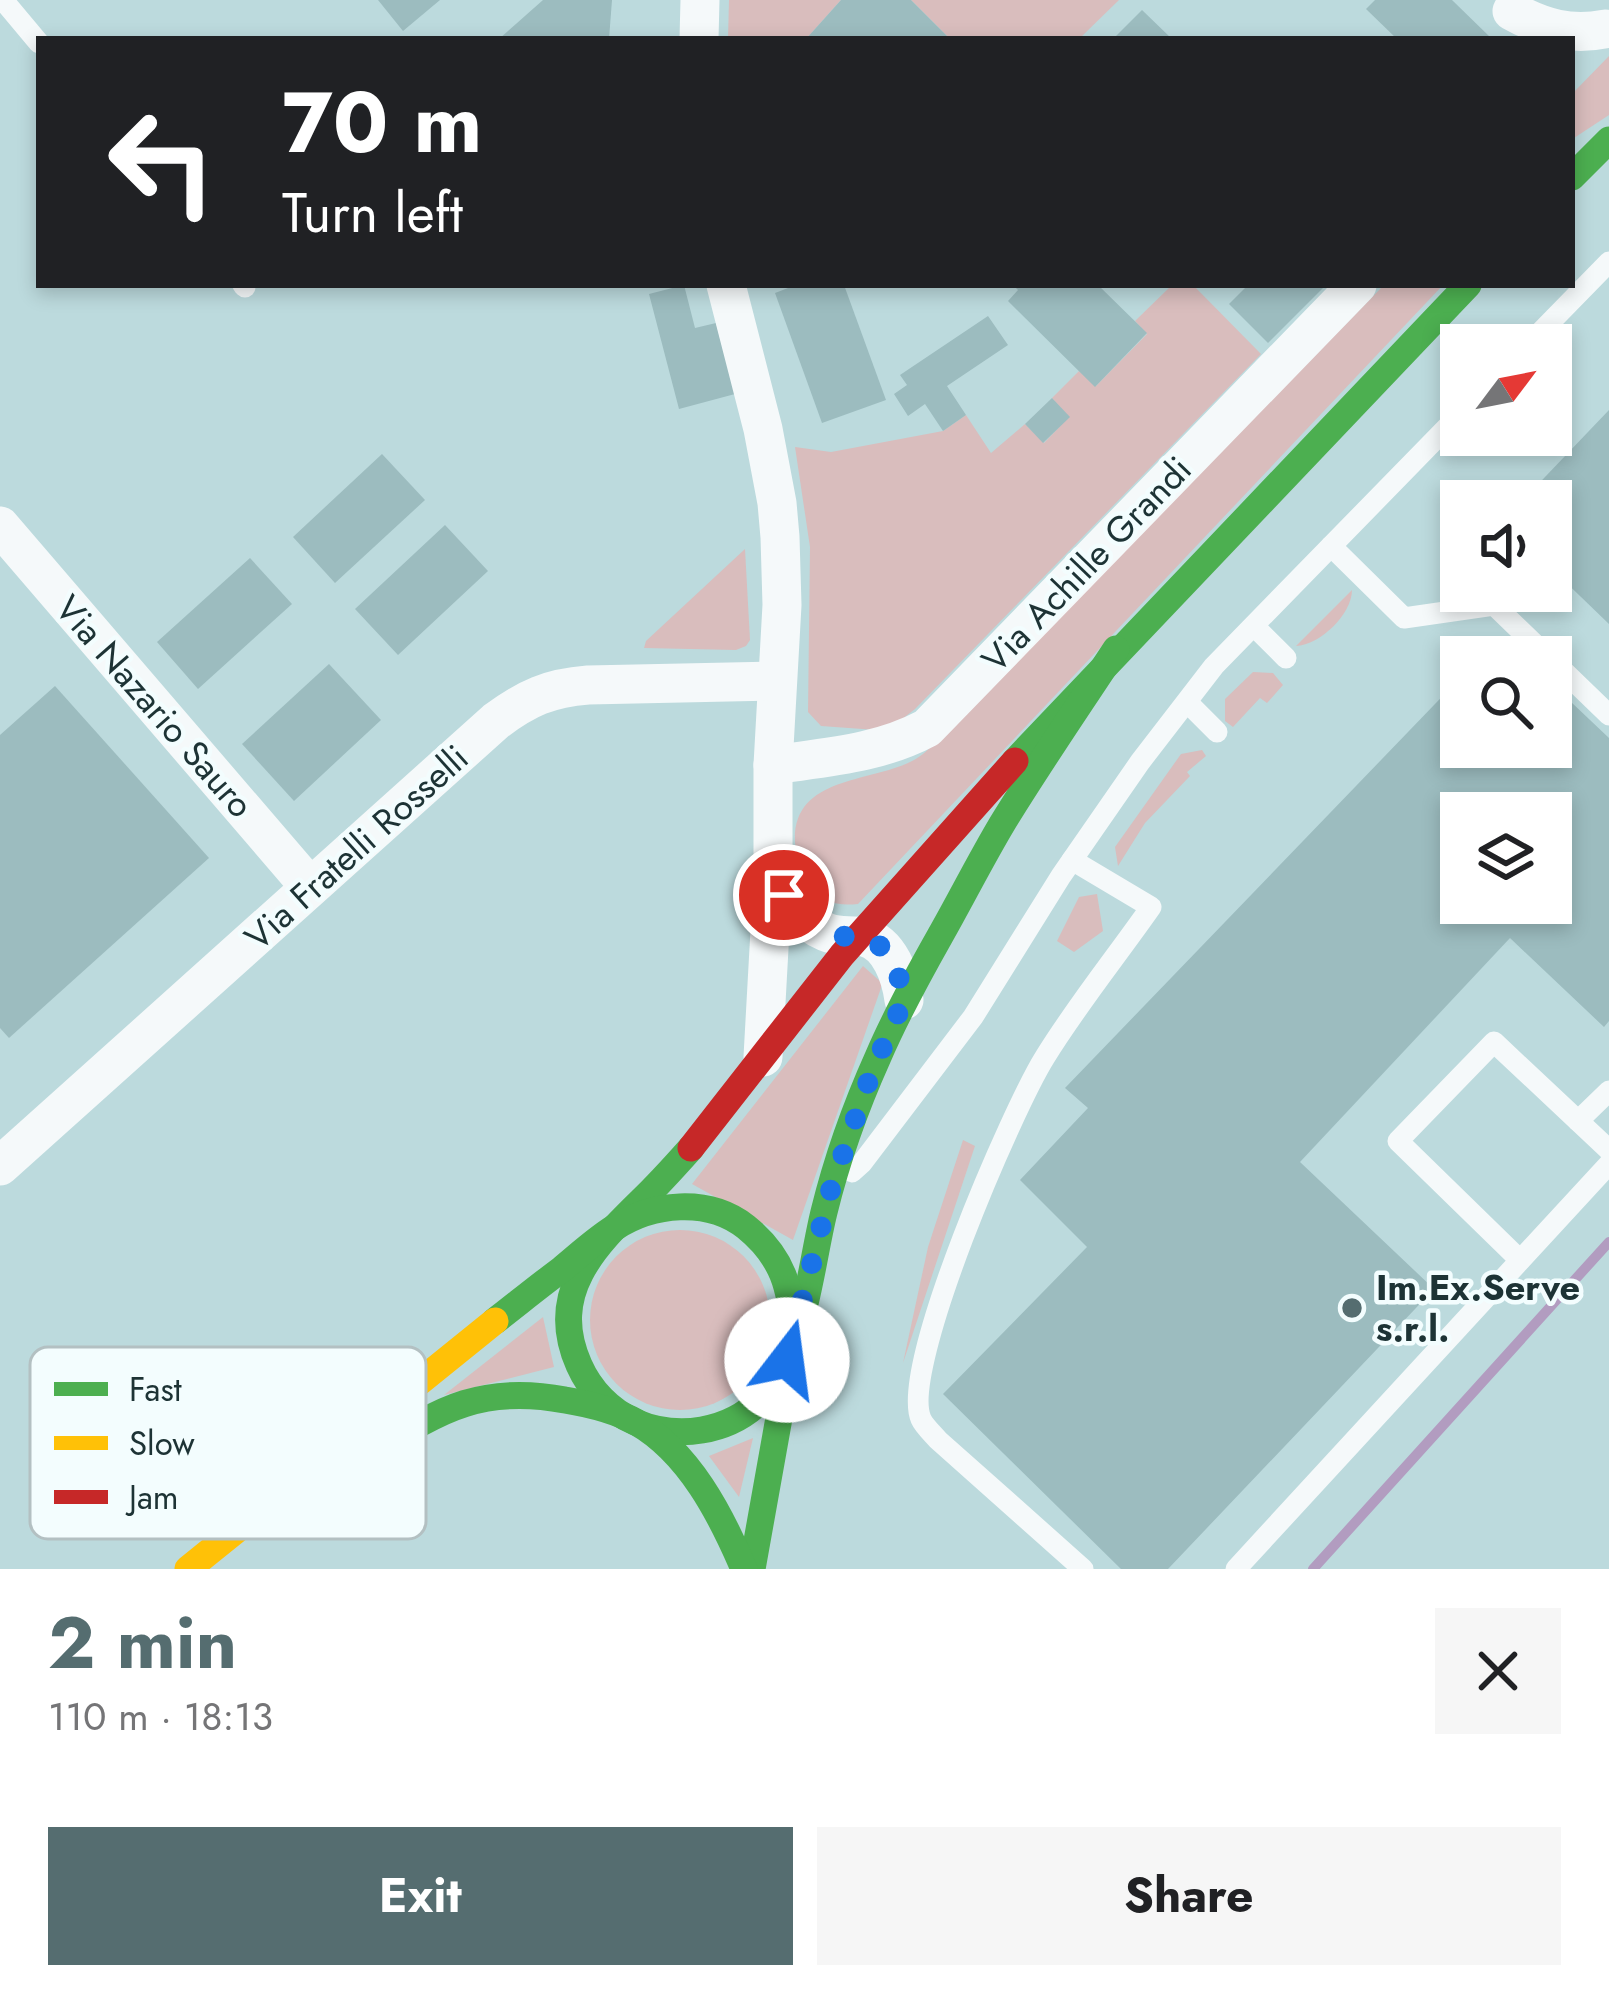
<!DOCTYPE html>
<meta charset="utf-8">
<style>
body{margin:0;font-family:Jost,sans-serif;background:#f6f6f6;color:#202124;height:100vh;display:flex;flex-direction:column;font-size:45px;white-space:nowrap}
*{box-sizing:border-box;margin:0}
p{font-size:39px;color:#757577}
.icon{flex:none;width:66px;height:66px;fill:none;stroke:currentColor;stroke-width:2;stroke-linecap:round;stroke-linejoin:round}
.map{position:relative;height:1569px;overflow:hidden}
.sheet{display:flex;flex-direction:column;background:#fff;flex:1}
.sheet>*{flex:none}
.guide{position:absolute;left:36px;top:36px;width:1539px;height:252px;border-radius:0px;box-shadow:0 6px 18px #0003;background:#202124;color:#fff;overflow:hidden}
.needle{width:78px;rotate:58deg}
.fabs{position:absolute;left:1440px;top:324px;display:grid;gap:24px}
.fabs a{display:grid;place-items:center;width:132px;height:132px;border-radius:0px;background:#fff;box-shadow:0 6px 18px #0003;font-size:60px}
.pin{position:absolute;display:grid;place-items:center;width:102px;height:102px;color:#fff;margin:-51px;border:6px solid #fff;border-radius:50%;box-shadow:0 3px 12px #0007}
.me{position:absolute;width:132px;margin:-66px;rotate:15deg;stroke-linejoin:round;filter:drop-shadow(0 0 9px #0008)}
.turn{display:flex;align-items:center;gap:42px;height:252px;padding:0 48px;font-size:54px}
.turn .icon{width:156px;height:156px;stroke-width:2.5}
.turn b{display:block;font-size:84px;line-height:102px}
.round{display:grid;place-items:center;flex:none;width:126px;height:126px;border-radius:0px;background:#f6f6f6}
.head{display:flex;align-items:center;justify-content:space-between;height:204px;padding:0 48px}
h1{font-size:72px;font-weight:700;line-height:90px;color:#556d70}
.cta{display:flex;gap:24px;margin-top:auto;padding:24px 48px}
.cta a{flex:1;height:138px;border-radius:0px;background:#556d70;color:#fff;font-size:48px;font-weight:700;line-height:138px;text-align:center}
.cta a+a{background:#f6f6f6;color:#202124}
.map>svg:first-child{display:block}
.green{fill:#d9bdbd}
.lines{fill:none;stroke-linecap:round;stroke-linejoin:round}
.stream{stroke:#b29cc0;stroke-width:10}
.building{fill:#9cbcbf;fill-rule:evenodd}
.lane{stroke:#f5f9fa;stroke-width:21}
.street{stroke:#f5f9fa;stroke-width:39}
.fast{stroke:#4caf50;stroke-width:27}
.slow{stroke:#ffc107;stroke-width:27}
.jam{stroke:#c62828;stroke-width:27}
.route{stroke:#1a73e8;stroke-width:21;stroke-dasharray:0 37.8}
.poi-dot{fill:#556d70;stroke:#f3fdfe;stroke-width:4.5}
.labels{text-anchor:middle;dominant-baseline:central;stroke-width:9;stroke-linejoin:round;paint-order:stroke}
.street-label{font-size:36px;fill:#1d3335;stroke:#f3fdfe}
.poi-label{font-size:36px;font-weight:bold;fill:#1d3335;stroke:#f3fdfe;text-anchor:start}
.key{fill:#f3fdfe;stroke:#b3c0c2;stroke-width:3}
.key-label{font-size:33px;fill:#1d3335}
</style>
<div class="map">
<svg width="1609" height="1569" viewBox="0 0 1609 1569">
<rect width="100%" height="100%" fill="#bcdadd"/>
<g class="green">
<polygon points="729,0 841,0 806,39 728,39"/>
<polygon points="911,0 1119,0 1079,39 950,39"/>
<polygon points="1609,56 1609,115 1574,138 1572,94"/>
<polygon points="1172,285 1193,285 1261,354 915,709 901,720 876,730 821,726 808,712 810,547 795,447 831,452 943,431 966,415 991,453 1025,424 1044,443 1069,417 1052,398 1079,371 1096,386 1147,334 1135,321"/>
<path d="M1384,285H1443L858,904C837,906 823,903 810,886C801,873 796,857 795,842C792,775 873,783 914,760C922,756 929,748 936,743Z"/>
<polygon points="745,549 750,640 746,646 736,650 644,648 646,641"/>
<path d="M1352,590C1352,614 1320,645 1296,646Z"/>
<polygon points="1253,672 1273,673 1283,685 1267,703 1260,698 1233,727 1225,721 1225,699"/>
<polygon points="1202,750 1206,756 1187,772 1190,776 1145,823 1118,866 1115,847 1181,754"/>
<polygon points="1097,894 1103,931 1074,952 1057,941 1079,897"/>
<polygon points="863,966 881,982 881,988 793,1240 692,1184"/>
<polygon points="963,1140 975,1146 903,1363 928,1247"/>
<circle cx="680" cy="1320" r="90"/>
<polygon points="543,1317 554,1367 444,1395"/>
<polygon points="753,1438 739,1497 709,1456"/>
</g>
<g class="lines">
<polyline class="stream" points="1313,1569 1609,1242"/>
</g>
<g class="building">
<polygon points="378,0 440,0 403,31"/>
<polygon points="543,0 612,0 609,39 499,39"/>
<polygon points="841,0 911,0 950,39 806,39"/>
<polygon points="1375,0 1452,0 1492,39 1397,39 1366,9"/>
<polygon points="1142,10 1172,39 1113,39"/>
<polygon points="684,285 695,328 716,323 735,394 679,409 649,294"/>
<polygon points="796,285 844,285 886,400 822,423 775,293"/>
<polygon points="1013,285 1098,285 1147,333 1095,387 1008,301 1018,290"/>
<polygon points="1248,285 1326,285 1268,343 1229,304"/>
<polygon points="988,316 1008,345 947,386 966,415 943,431 925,404 908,416 894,394 907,385 900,375"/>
<polygon points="1052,398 1070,417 1043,443 1025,424"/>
<polygon points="1609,410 1609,624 1551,568 1551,501 1522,501"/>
<polygon points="382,454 425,500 335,583 293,537"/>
<polygon points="445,525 488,571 398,655 355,609"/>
<polygon points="250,558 292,604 198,689 157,642"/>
<polygon points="1501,636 1523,657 1480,657"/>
<polygon points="329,664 381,720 294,801 242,744"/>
<path d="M1461,677V747H1551V683L1609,738V1021L1604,1027L1510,938L1300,1162L1434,1289L1168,1569H1121L943,1394L1087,1247L1020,1180L1088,1108L1065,1088ZM1461,813H1551V903H1461Z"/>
<polygon points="55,686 209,858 9,1038 0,1028 0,735"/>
</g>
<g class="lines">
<g class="lane">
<polyline points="3,0 39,43"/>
<polyline points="243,285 245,287"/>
<polyline points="1528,345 1609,262"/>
<polyline points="1331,546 1404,618 1494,605 1548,657"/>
<polyline points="1254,626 1286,658"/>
<polyline points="1551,659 1609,715"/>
<polyline points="1187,702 1217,732"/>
<path d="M1072,860L1151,907C1116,957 1077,1005 1045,1057C1013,1108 899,1369 921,1419C924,1426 933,1434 938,1440L1083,1569"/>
<polyline points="1578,1121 1609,1091"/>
<polyline points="852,1172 862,1163 973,1017 1061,876 1140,762 1214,666 1461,413"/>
<polyline points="1520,1260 1398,1141 1494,1042 1609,1150"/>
<polyline points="1236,1569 1609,1164"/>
</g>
<g class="street">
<path d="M1512,11C1542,28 1571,36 1605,29"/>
<polyline points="699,39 700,0"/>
<polyline points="726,285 763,429 777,503 780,537 782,605 773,765 773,876 763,1057"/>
<polyline points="0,526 310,887"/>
<path d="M773,765C827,757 878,754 927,728L1357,285"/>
<path d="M773,876C786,899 800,921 826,932C839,938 851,934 864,937C890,943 901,977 904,1000"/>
<path d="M0,1166L496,721C527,698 549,688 588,685L777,681"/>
</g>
<g class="fast">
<polyline points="1572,177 1609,140"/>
<polyline points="1015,761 1468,285"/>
<path d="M691,1148C675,1166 659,1184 641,1201C594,1247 547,1293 579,1365C590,1390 610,1411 635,1422C677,1440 729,1433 762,1399C804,1355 810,1269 824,1212C837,1159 856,1106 878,1057C896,1015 918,975 940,936C961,899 980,861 1002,824C1038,765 1078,707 1116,649"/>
<path d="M495,1321C517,1304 539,1286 562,1269C579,1255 595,1240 614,1228C652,1203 708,1197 746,1227C783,1257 791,1288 794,1334L752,1569"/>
<path d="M376,1452C440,1407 486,1385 565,1400C589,1404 615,1410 636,1422C689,1452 721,1515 744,1569"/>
</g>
<polyline class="slow" points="188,1569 495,1321"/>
<polyline class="jam" points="691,1148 842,955 1015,761"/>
</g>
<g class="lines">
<path class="route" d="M784,895C797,914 813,930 836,935C846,938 856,935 865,938C891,945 901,978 904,1000L872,1071L830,1192L787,1360"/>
</g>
<circle class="poi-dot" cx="1352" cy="1308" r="12"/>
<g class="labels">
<g class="street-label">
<text transform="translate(1086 564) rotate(-46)">Via Achille Grandi</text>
<text transform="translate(155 706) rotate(49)">Via Nazario Sauro</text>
<text transform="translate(356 847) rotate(-42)">Via Fratelli Rosselli</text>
</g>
<g class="poi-label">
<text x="1376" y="1287">Im.Ex.Serve<tspan x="1376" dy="41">s.r.l.</tspan></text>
</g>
</g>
<rect x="30" y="1347" width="396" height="192" rx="18" class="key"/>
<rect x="54" y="1382" width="54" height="14" fill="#4caf50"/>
<rect x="54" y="1436" width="54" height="14" fill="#ffc107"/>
<rect x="54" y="1490" width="54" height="14" fill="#c62828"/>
<g class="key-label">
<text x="129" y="1401">Fast</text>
<text x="129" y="1455">Slow</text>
<text x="129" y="1509">Jam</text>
</g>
</svg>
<div class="fabs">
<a><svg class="needle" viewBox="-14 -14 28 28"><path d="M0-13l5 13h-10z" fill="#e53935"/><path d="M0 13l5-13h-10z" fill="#757577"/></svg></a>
<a><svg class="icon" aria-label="sound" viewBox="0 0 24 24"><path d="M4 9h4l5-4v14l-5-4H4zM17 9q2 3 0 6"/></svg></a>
<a><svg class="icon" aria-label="search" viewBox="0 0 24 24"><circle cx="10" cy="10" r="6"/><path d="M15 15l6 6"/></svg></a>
<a><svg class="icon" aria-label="layers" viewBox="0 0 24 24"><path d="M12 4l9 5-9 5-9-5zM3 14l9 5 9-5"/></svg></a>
</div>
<div class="pin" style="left:784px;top:895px;background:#d93025"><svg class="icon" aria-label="arrive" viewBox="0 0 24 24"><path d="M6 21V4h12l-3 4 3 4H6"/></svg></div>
<svg class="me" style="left:787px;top:1360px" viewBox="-20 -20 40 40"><circle r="19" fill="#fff"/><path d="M0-13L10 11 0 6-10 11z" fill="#1a73e8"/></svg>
<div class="guide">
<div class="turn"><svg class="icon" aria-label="left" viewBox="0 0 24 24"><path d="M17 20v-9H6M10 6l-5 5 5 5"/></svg><div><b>70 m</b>Turn left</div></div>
</div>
</div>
<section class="sheet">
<div class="head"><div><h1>2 min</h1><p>110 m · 18:13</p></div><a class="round"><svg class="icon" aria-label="close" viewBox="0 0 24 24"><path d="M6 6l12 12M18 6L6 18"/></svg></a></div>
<div class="cta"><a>Exit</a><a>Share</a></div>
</section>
